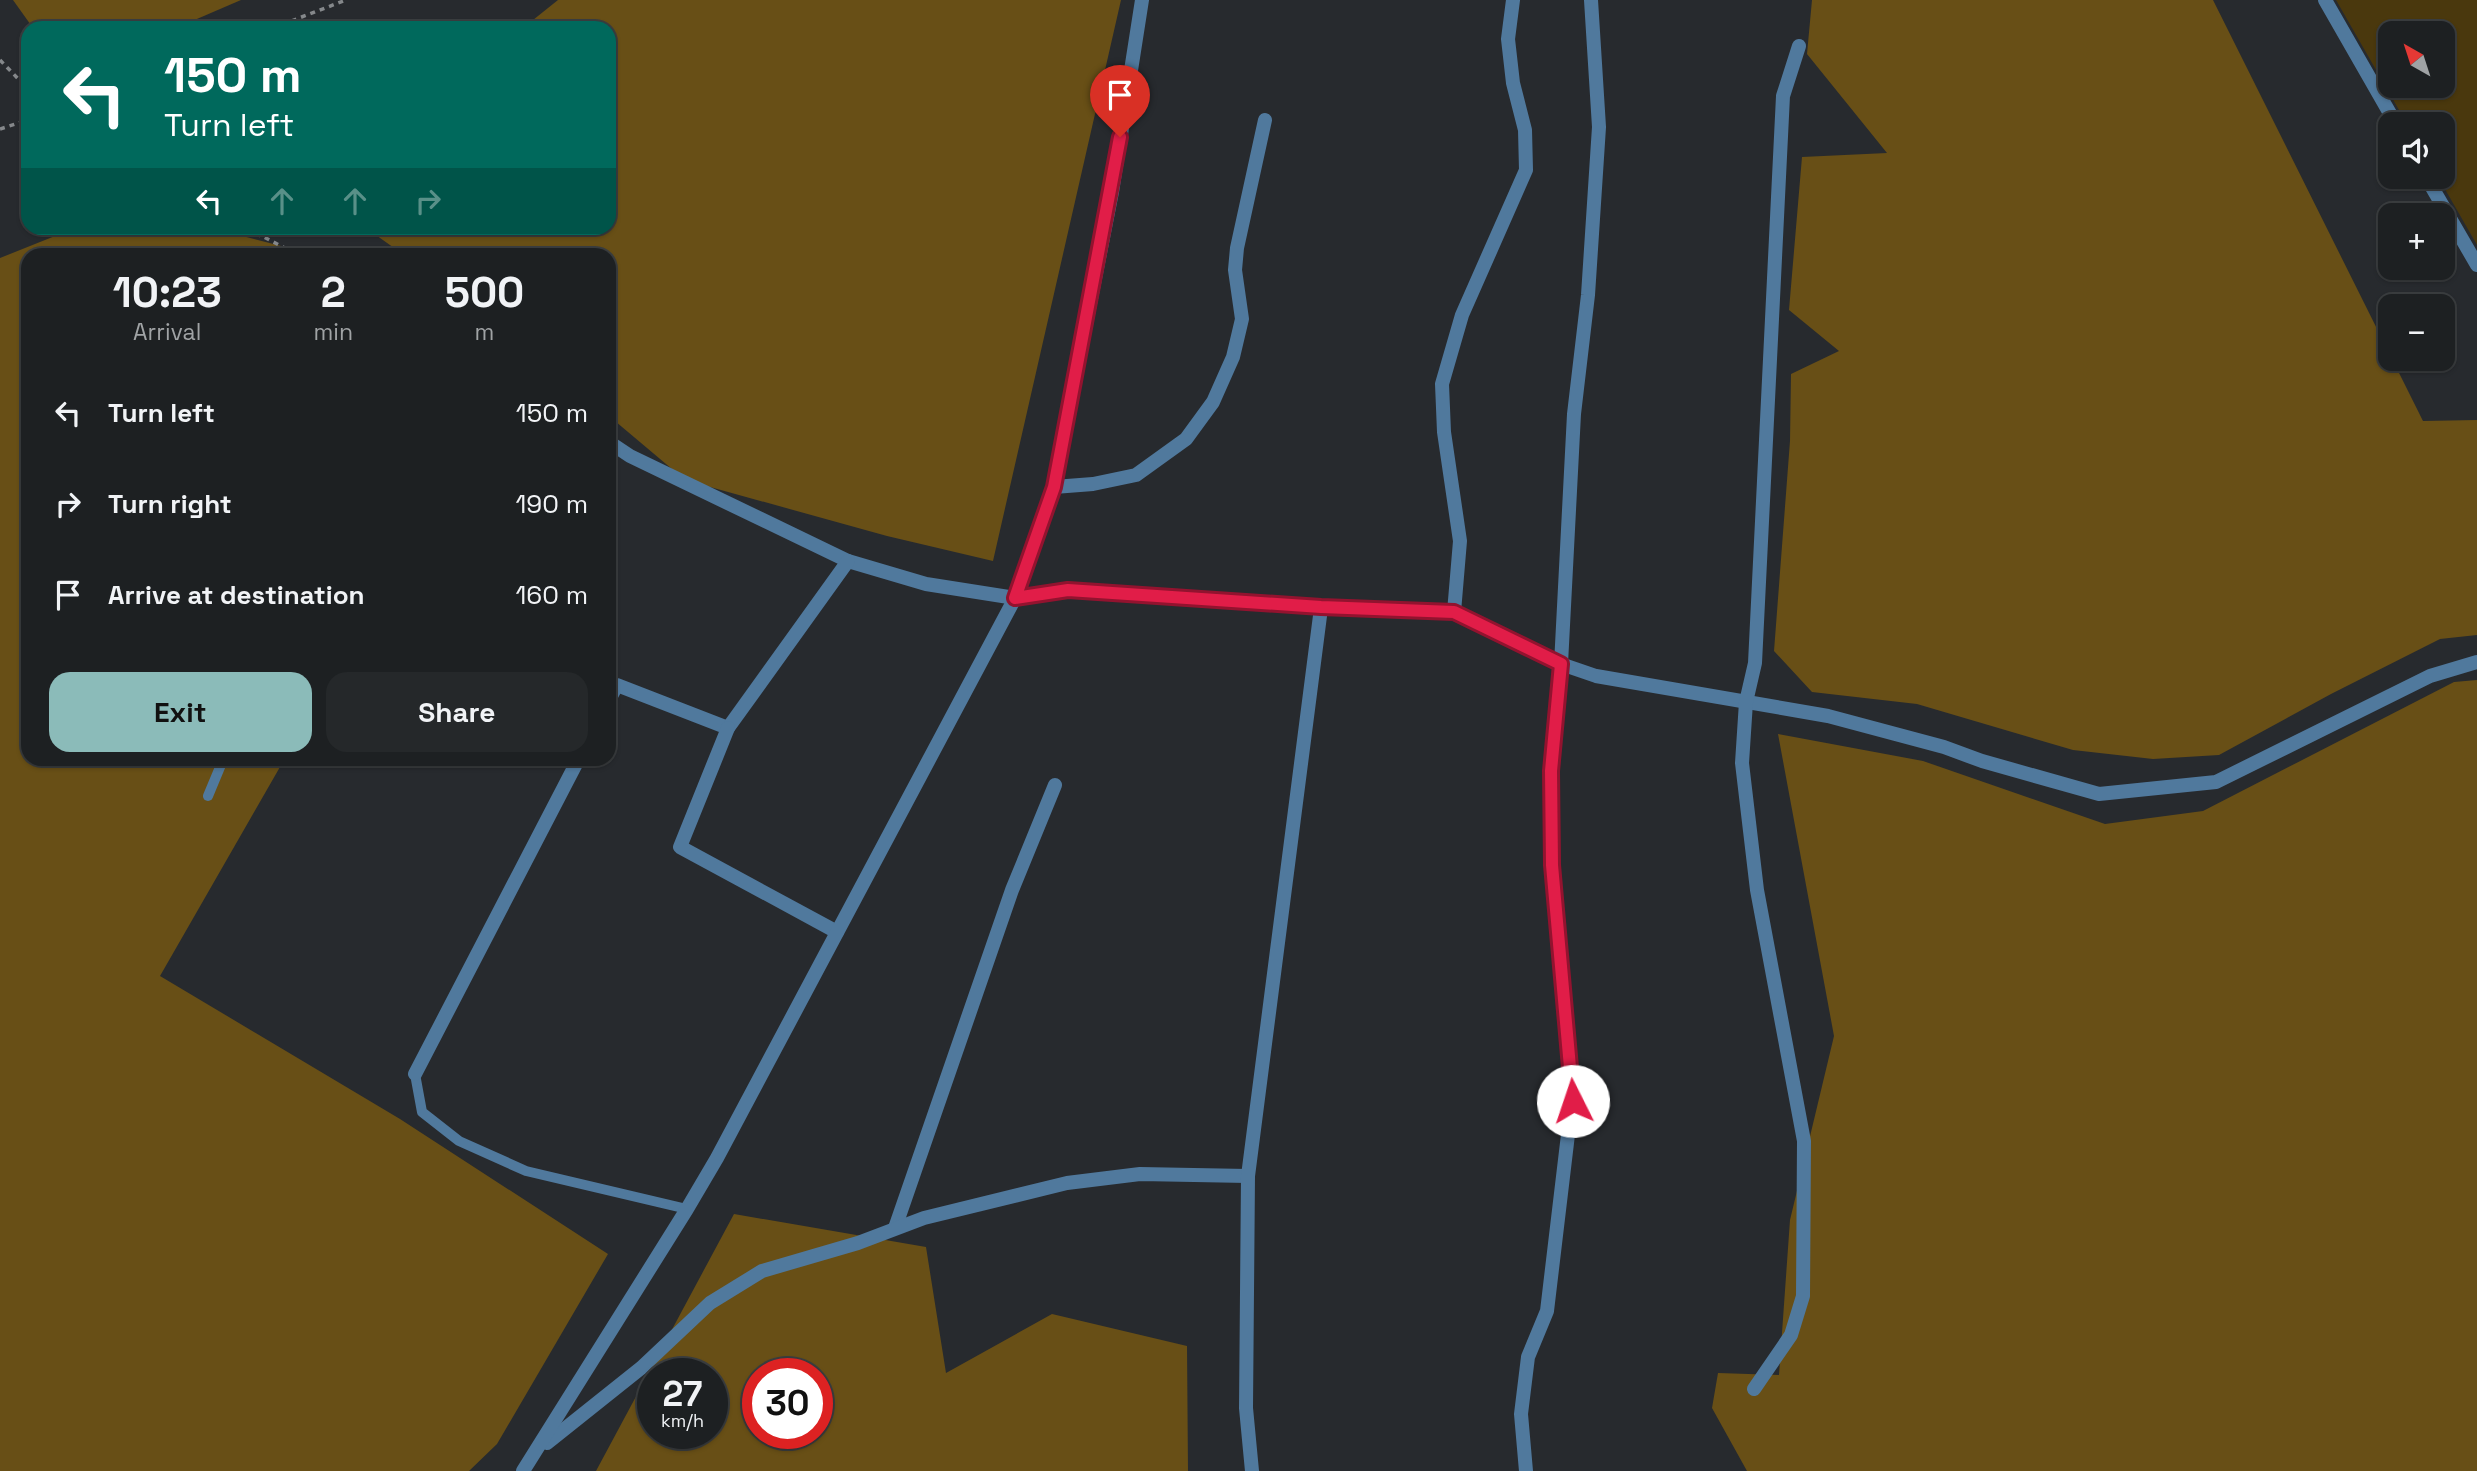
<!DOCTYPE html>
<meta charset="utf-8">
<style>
body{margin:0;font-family:"Space Grotesk",sans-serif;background:#25282a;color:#f1f3f6;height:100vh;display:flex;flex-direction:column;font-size:26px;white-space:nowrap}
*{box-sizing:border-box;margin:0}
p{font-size:23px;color:#a0a3a5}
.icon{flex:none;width:38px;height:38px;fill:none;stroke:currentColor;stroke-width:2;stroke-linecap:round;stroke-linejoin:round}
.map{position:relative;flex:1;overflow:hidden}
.details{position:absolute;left:21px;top:248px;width:595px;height:518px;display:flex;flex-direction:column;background:#1d2022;border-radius:21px;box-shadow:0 2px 5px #0004,0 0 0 2px #3b3e40}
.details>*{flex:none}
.banner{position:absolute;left:21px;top:21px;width:595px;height:214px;border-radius:21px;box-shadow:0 2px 5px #0004,0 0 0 2px #3b3e40;background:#00695c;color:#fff;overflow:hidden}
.needle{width:46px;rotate:321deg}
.tools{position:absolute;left:2378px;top:21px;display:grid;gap:14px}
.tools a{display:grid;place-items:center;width:77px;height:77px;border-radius:14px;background:#1d2022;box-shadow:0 2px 5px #0004,0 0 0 2px #3b3e40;font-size:35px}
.speed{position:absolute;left:637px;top:1358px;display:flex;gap:14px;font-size:35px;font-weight:700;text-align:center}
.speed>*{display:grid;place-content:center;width:91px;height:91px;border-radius:50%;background:#1d2022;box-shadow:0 2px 5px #0004,0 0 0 2px #3b3e40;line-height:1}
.speed small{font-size:18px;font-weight:400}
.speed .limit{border:10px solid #d22;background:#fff;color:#111}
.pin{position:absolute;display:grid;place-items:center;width:60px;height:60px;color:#fff;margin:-72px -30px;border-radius:50% 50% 50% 0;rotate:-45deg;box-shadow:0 0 7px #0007}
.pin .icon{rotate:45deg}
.me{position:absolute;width:77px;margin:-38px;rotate:356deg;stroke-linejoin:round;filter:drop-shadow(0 0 5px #0008)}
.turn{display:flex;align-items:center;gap:24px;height:147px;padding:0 28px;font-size:32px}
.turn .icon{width:91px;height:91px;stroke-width:2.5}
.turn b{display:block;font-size:49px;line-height:60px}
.lanes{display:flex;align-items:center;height:66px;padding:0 28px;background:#0003;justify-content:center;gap:35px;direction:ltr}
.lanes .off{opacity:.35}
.eta{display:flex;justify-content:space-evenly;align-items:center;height:119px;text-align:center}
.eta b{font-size:42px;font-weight:700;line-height:49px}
.primary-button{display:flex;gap:14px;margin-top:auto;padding:14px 28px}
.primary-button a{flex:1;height:80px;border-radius:21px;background:#8bbbb9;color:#111;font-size:28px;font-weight:700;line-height:80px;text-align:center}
.primary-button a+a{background:#25282a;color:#f1f3f6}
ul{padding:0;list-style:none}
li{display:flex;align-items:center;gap:21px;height:91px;padding:0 28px}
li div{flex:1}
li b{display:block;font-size:26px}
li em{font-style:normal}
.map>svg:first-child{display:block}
.green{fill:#4a380d;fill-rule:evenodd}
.forest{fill:#684f16;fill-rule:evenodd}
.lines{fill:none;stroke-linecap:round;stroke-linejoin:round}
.path{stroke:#85888b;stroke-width:3.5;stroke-dasharray:5 5;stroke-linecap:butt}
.service{stroke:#50799d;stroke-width:10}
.minor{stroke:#50799d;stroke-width:14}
.route-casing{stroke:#92132f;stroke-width:18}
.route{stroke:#e11d48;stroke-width:12}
</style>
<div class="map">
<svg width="2477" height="1471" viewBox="0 0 2477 1471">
<rect width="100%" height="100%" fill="#272a2e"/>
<path class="green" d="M2336,0H2477V245L2438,177H2443V124H2407ZM2390,33H2443V86H2390Z"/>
<g class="forest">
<polygon points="13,0 241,0 176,28 33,28"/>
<polygon points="558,0 1121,0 993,561 887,536 685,480 609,416 609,256 404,255 366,228 609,228 609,28 523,28"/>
<polygon points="1812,0 2213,0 2423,421 2477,420 2477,635 2440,639 2331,694 2219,755 2153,759 2073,750 1917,704 1812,692 1774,651 1790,441 1791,374 1839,351 1789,310 1802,157 1887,153 1807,54"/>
<polygon points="75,228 212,228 316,255 28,256 28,760 284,760 160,976 400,1119 608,1254 497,1444 469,1471 0,1471 0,258"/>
<polygon points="2477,680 2477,1471 1747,1471 1712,1408 1718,1373 1779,1375 1790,1220 1834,1036 1778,734 1923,761 2105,824 2203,811 2454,682"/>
<path d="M734,1214L926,1247L946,1373L1052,1314L1187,1346L1188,1471H596ZM653,1374H712V1433H653ZM758,1374H817V1433H758Z"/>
</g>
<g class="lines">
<g class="path">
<polyline points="273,28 346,0"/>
<polyline points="0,60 28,89"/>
<polyline points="0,129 28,120"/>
<polyline points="226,228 262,236 300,256"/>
</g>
<g class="service">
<polyline points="208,796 223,760"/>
<polyline points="415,1074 422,1112 459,1141 526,1171 687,1209"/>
</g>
<g class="minor">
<polyline points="2325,0 2396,124"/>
<polyline points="2426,177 2477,265"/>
<polyline points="609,442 630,456 848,561 926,584 1015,598 1068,590 1321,608 1454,612 1561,664 1596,676 1828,716 1944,747 1982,761 2099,794 2216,782 2430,676 2477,662"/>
<polyline points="1054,487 1093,484 1136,475 1186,439 1213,402 1233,357 1242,319 1235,270 1237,248 1265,120"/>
<polyline points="1454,612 1460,541 1444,432 1442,384 1462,315 1526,170 1525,130 1513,83 1508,39 1513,0"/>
<polyline points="609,700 617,685 728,728 848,561"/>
<polyline points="728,728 680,847 837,932"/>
<polyline points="415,1074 578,760"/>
<polyline points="895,1228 1012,890 1055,785"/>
<polyline points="1754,1389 1791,1335 1803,1296 1804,1141 1757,890 1742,763 1746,702 1755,663 1783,96 1799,46"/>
<polyline points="547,1443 641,1368 710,1303 762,1271 858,1243 924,1218 1067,1183 1140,1174 1248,1176"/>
<polyline points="523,1471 687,1209 717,1158 1015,598 1054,487 1112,192 1142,0"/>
<polyline points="1252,1471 1246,1408 1248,1176 1321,608"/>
<polyline points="1526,1471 1521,1414 1528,1357 1547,1311 1572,1101 1552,865 1551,771 1561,664 1574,414 1588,295 1599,127 1591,0"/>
</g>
</g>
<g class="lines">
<defs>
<polyline id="route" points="1120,137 1054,487 1015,598 1068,590 1321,607 1454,612 1561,664 1551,771 1552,865 1573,1101"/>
</defs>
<use href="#route" class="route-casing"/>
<use href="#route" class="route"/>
</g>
</svg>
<div class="tools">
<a><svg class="needle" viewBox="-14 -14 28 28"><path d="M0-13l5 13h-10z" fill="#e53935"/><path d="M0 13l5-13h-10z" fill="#a0a3a5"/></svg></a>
<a><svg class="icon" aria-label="sound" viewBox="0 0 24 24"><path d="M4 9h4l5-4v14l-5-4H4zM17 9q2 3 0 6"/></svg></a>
<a>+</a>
<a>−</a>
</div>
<div class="speed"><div>27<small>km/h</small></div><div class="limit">30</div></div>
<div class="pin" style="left:1120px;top:137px;background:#d93025"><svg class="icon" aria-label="arrive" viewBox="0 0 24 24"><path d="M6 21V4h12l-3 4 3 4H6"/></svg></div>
<svg class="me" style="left:1573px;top:1101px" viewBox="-20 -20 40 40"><circle r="19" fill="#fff"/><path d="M0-13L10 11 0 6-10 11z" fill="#e11d48"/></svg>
<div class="banner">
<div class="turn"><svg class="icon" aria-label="left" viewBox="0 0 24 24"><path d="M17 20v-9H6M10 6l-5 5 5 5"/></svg><div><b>150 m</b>Turn left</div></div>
<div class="lanes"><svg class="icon" aria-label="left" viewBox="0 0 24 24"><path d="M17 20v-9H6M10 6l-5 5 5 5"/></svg><svg class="icon off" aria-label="ahead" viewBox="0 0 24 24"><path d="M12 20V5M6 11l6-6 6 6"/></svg><svg class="icon off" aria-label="ahead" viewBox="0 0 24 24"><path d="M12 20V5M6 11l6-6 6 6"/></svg><svg class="icon off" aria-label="right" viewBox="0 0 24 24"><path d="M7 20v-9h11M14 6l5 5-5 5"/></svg></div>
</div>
<section class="details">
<div class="eta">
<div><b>10:23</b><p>Arrival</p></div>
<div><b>2</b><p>min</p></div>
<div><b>500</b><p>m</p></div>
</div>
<ul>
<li><svg class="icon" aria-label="left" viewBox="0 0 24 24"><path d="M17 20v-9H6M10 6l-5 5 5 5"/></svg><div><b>Turn left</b></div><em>150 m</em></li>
<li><svg class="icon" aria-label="right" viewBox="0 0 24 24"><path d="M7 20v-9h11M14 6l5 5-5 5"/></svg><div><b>Turn right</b></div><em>190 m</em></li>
<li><svg class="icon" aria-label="arrive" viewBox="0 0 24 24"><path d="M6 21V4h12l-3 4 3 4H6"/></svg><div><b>Arrive at destination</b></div><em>160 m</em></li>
</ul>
<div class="primary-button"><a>Exit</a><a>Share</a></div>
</section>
</div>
